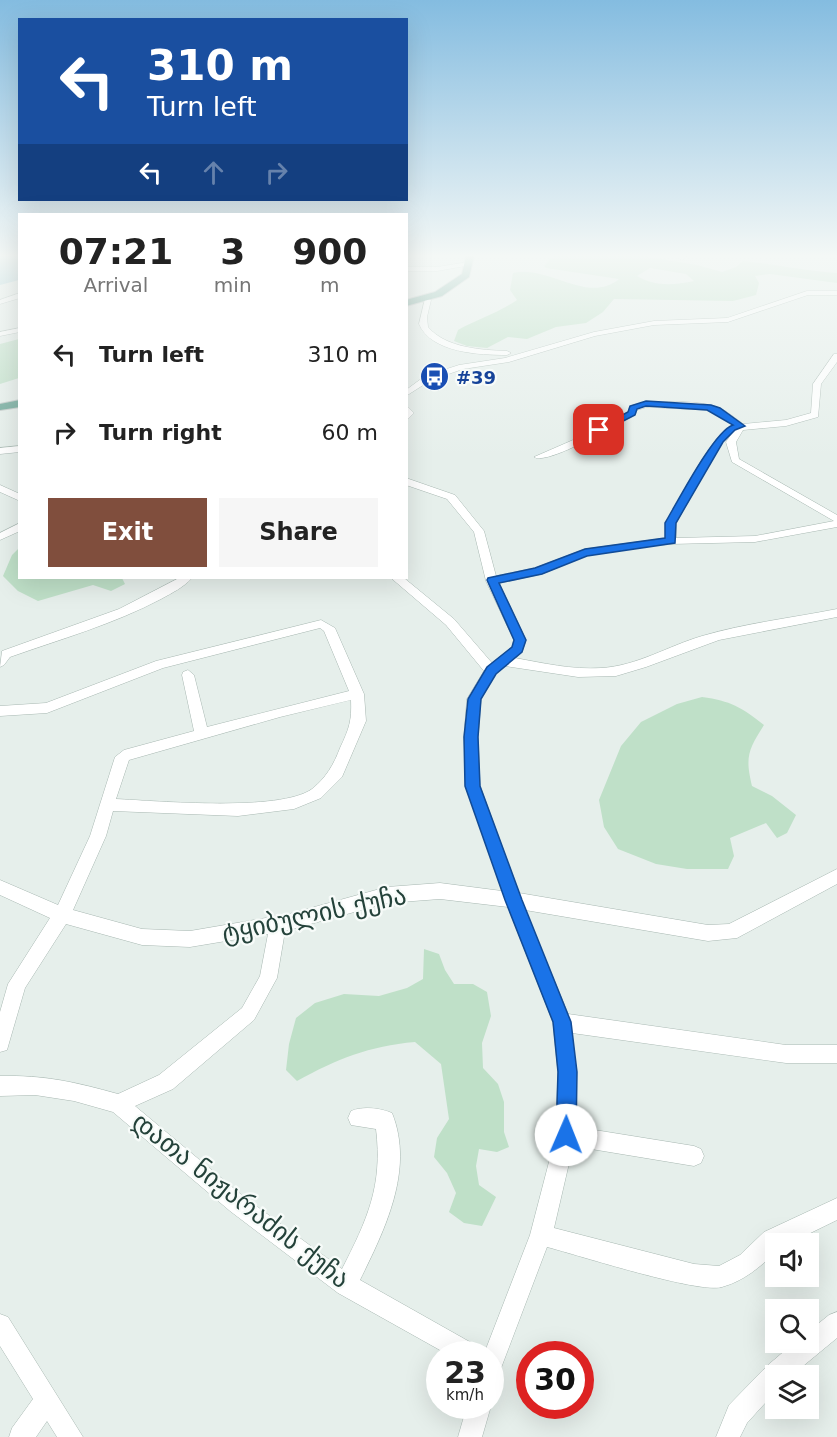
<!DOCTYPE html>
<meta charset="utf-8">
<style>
body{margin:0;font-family:"DejaVu Sans","Noto Sans Georgian",sans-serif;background:#f6f6f6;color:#222;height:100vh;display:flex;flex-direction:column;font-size:22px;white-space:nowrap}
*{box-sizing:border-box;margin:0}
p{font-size:20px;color:#767676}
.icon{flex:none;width:33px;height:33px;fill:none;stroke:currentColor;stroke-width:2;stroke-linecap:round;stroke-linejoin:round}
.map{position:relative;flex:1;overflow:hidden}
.panel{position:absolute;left:18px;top:213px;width:390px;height:366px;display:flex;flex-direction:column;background:#fff;border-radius:0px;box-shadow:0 6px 24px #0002}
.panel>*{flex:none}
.guide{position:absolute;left:18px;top:18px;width:390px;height:183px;border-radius:0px;box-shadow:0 6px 24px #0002;background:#1a4fa0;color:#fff;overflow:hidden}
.tools{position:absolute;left:765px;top:1233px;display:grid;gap:12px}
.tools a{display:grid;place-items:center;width:54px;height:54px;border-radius:0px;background:#fff;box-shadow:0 6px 24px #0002;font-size:30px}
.speed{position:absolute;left:426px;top:1341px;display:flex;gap:12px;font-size:30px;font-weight:700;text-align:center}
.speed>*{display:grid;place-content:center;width:78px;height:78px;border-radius:50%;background:#fff;box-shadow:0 6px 24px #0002;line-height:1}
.speed small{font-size:15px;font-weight:400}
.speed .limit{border:9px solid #d22;background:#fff;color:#111}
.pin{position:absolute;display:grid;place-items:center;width:51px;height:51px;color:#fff;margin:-26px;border-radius:12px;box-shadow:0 3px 9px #0006}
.me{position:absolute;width:66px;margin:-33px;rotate:1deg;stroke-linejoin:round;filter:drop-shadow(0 0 4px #0008)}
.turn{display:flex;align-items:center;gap:21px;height:126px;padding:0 30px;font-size:27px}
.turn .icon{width:78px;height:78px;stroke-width:2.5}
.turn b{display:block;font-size:42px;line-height:51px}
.lanes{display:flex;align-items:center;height:57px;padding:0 30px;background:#0003;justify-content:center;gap:30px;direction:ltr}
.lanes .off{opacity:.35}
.eta{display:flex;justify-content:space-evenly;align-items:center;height:102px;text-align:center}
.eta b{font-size:36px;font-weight:800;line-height:42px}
.button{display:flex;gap:12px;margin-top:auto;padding:12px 30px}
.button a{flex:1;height:69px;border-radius:0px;background:#804e3d;color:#fff;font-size:24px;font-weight:800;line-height:69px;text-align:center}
.button a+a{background:#f6f6f6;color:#222}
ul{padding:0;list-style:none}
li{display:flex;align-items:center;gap:18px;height:78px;padding:0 30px}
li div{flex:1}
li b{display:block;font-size:22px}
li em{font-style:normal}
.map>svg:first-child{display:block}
.green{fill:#bfe0c8;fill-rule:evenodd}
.water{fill:#8ec9d4}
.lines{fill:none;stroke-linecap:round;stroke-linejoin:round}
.minor-casing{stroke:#a8b8b2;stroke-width:1}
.major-casing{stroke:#c2cac8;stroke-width:2}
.minor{fill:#fff;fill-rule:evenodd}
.major{fill:#6aa596;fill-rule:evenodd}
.route{fill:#1a73e8;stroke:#114b97;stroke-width:1.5}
.labels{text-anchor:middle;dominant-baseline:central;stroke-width:4.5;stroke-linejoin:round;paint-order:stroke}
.far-transit-label{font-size:18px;font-weight:bold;fill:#164399;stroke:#f7fbf9;text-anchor:start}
.near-street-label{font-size:26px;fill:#24423a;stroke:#f7fbf9}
</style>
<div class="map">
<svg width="837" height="1437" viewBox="0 0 837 1437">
<rect width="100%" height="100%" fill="#e6efeb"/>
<g class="green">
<path d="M553,256H643L697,265L722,272L736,267L743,261C774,264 805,271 837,273V283L770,274L755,276L759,283L756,295L733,301L614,299L603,312L586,323L556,327L527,339L508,337L487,348L467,346L454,341L458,330C477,319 498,313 517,300L510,290L513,273C547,264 588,305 619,279L546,268L544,266ZM650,268L686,274L694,281C675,285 655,287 637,276Z"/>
<polygon points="19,339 19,378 0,384 0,344"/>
<polygon points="19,548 20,578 122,578 125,584 111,591 93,585 38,601 18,591 3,576 12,555"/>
<path d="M702,697C731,701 741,707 764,725C748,750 745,757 752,786L772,796L796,815L787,833L777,838L766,823L730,838L734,856L728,869H687L656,864L618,849L604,827L599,800L621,746L641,722L677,704Z"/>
<path d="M424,949L439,954L445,970L454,984H473L487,992L491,1016L482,1043L483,1068L498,1084L504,1102V1132L509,1147L497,1152L479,1149L476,1166L479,1185L496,1197L482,1226L464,1223L449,1212L456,1193L447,1173L434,1157L437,1138L449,1119L441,1064L415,1042C369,1046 337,1059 297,1081L286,1070L289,1044L296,1018L315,1003L344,994L379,996L407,988L423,979Z"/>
</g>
<polygon class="water" points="0,256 19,256 19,280 0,285"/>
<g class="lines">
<defs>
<g id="minor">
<polygon points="681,256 687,256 682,260 679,258"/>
<polygon points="469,262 471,265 437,271 406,271 406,267 437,267"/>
<polygon points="807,291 837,291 837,295 808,295 728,322 654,325 595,336 509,362 463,369 431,380 406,396 406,390 425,376 459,365 505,358 594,332 654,321 727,318"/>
<polygon points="20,293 20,298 0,304 0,300"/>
<path d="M425,299L431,300L427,317L428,327C446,348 481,350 507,351L511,353L507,355C480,355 431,353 419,324Z"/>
<polygon points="20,328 20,332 0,336 0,332"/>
<path d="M834,354H837V362L821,384L818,417L786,426L743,430L736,442L739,459L837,515V527L755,542L671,544L627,548L587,555L542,574L499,583L526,640L522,652L515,658C543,663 572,670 601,668C637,666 668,646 702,636C746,623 792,618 837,609V617L719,640L646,667L616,676L578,677L505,666L496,673L481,699L478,737L480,786L519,893L708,925L729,924L837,869V884L737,938L708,941L525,910L568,1014L786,1045H837V1063H786L572,1033L576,1072V1127L694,1146L701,1149L704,1156L701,1163L694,1166L573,1146L554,1228L694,1264L719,1266L740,1255L764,1232L837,1198V1220L788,1244H776V1252C760,1267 744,1281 722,1287C699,1294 578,1255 547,1247L498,1376L490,1380V1354H484L530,1235L556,1135L558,1072L553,1022L508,907L440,899L387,903L285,931L277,978L254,1020L173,1089L135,1106L244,1197L342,1269C367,1220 383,1186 376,1129L351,1125L348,1118L351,1111C363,1106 380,1108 392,1113C415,1170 384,1231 360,1280L477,1346L480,1354H447L338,1293L230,1211L113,1112L74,1101L35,1095L0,1096V1076C45,1075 75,1082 118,1094L159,1075L242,1008L260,976L268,934L190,947L142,945L66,924L25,988L9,1043L7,1050L0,1052V1012L8,984L50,918L0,895V880L58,905L90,836L115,757L124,750L194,731L182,675L183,672L188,670L194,675L207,727L349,691L324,631L320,628L163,668L47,713L0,716V706L46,703L156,661L321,620L335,628L364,694L366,721L342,777L321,798L294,809L238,816L113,811L106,836L73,910L142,929L190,931L289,914L387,887L440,883L502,891L466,786L464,737L467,699L484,671L446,625L391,578H404L454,619L492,663L512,647L514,640L486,581L474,532L447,499L406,485V478L455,495L484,531L496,576L535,568L585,549L666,538V523C678,503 713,431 733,425L714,412L706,410L647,407L637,410L635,415C619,423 547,466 534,457L580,437L628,412L630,406C649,400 702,400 720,408C728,412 736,419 743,424L786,420L811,413L813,384ZM733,432L726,442L732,462L834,521L755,536L676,538V523L723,441ZM351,700C352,721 349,729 340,748C334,764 326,778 312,789C280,812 158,801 116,799L129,760L280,717Z"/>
<polygon points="406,405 414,413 406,421"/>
<polygon points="20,446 20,452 0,454 0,448"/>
<polygon points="0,485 20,494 20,501 0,492"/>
<polygon points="20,523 20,531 0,540 0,533"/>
<path d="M179,578H192C184,587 172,593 161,599C114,624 61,639 10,657L4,665L0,667L2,651L119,609Z"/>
<polygon points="837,1312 837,1338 791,1376 776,1376 776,1391 747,1423 740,1437 716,1437 729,1405 768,1365 795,1342 808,1342 808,1332 829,1315"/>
<polygon points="0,1314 8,1317 83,1437 57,1437 47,1421 36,1437 9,1437 12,1428 33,1399 0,1346"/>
<polygon points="490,1405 491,1406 482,1437 458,1437 467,1406"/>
</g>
<g id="major">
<polygon points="466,256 474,256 469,277 442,296 406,306 406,300 435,292 462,274"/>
<polygon points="20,400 20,407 0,410 0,404"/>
</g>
</defs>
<use href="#minor" class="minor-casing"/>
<use href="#major" class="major-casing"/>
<use href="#minor" class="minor"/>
<use href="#major" class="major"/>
</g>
<linearGradient id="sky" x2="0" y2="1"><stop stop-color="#84bce0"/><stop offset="0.56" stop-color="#f4f8f6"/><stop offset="1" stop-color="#f4f8f6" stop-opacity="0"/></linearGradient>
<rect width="837" height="457" fill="url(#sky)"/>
<path class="route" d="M646,401L711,405L720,408L745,426L735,430L723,442L676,523L675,543L587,556L542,574L499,583L526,640L522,652L496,674L481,699L478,737L480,786L522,900L571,1022L577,1072L576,1135L573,1142L566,1145L559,1142L556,1135L558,1072L553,1022L505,900L465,786L464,737L468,699L487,667L512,647L514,640L487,580L488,578L535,568L585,549L665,538V523C677,503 714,431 733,425L707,410L646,406L637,409L635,415L602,432L595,430L628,412L630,406Z"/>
<defs>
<symbol id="bus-disc" viewBox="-11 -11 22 22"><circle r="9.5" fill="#1a4fb4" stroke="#f7fbf9"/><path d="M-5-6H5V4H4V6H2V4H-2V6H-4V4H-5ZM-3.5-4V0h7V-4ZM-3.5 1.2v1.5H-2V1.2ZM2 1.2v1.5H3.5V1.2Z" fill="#fff"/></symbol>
</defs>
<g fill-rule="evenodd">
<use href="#bus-disc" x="418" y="360" width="33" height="33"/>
</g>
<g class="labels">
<g class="far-transit-label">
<text x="456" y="377">#39</text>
</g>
<g class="near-street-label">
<text transform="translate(314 914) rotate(-12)">ტყიბულის ქუჩა</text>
<text transform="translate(241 1200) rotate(38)">დათა ნიჟარაძის ქუჩა</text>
</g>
</g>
</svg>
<div class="tools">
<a><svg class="icon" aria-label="sound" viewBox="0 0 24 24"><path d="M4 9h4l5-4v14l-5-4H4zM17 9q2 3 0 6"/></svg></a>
<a><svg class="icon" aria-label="search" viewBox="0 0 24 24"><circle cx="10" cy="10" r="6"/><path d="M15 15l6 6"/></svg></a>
<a><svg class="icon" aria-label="layers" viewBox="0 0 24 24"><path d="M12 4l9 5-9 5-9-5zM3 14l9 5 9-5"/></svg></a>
</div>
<div class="speed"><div>23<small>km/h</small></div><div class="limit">30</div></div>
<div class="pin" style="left:599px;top:430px;background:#d93025"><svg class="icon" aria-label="arrive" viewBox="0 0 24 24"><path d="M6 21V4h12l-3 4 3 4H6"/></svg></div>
<svg class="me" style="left:566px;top:1135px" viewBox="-20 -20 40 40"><circle r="19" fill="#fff"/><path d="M0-13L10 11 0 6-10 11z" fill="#1a73e8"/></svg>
<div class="guide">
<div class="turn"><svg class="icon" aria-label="left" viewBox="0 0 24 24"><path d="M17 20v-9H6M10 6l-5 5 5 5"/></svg><div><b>310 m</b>Turn left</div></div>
<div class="lanes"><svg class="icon" aria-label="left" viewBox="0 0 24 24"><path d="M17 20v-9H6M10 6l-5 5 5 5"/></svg><svg class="icon off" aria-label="ahead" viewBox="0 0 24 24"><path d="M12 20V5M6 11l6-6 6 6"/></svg><svg class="icon off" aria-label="right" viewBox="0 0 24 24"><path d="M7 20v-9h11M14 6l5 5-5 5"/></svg></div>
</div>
<section class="panel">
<div class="eta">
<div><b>07:21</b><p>Arrival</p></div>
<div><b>3</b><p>min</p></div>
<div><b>900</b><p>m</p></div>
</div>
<ul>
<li><svg class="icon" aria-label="left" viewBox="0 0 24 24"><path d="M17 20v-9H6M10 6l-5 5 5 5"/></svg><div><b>Turn left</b></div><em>310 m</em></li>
<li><svg class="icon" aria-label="right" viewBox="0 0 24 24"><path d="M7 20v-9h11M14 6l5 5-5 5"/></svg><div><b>Turn right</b></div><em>60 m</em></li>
</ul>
<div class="button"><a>Exit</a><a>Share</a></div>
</section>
</div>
